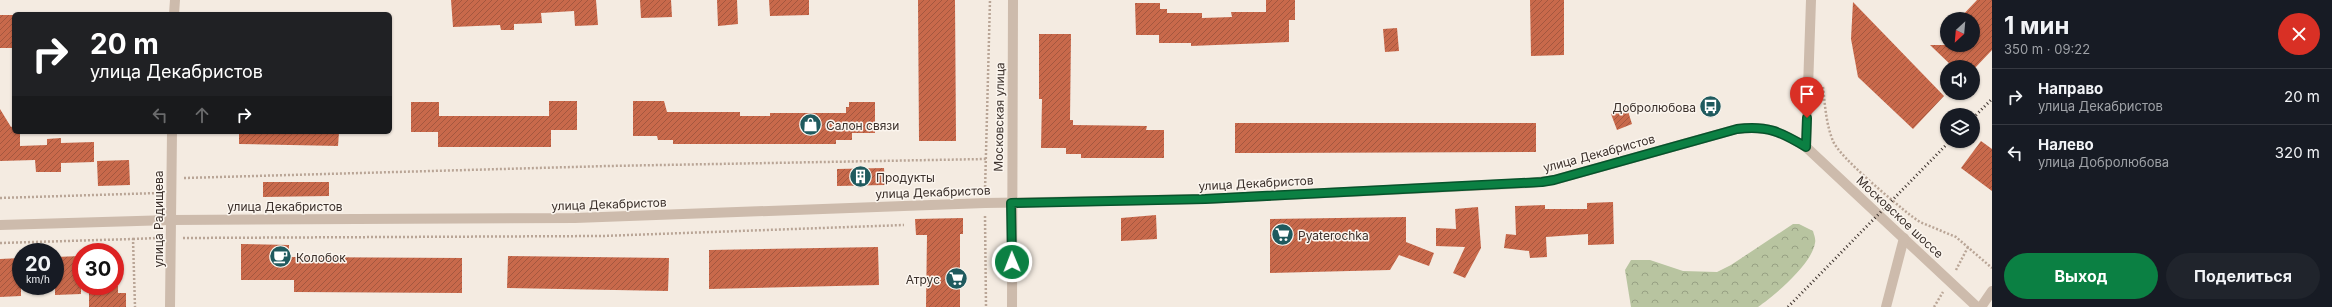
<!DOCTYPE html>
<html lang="ru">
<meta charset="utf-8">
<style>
body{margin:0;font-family:Inter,sans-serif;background:#20242c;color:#f1f3f6;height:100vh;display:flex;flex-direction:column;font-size:15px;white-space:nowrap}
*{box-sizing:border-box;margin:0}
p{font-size:13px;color:#9ea1a6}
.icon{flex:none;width:22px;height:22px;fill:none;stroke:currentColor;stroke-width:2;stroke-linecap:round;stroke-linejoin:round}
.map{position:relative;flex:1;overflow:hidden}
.drawer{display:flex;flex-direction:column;background:#171b24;width:340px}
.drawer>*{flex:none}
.top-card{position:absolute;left:12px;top:12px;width:380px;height:122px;border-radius:6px;box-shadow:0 1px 3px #0004;background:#202124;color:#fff;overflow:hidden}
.needle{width:26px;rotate:206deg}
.controls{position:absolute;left:1940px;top:12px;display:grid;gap:8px}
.controls a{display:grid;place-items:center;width:40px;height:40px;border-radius:50%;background:#171b24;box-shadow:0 1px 3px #0004;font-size:20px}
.speed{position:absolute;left:12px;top:243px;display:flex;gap:8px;font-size:20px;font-weight:700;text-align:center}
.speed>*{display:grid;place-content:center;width:52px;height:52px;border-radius:50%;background:#171b24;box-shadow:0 1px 3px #0004;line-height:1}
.speed small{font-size:10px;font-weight:400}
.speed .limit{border:6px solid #d22;background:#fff;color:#111}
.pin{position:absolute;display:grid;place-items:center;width:34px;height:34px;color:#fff;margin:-41px -17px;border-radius:50% 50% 50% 0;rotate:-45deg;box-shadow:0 0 4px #0007}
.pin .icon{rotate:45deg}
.me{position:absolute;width:44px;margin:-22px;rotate:359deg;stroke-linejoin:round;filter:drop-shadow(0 0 3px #0008)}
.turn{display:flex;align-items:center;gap:14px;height:84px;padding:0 12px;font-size:18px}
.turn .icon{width:52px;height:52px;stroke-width:2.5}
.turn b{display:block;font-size:28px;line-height:34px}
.lanes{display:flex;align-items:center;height:38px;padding:0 12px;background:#0003;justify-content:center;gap:20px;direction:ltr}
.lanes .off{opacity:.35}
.round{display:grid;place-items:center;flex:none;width:42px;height:42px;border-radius:21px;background:#20242c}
.overview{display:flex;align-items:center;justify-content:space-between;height:68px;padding:0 12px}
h1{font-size:24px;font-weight:700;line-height:30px}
.button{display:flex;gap:8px;margin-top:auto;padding:8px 12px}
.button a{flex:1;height:46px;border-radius:24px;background:#0b8043;color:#fff;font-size:16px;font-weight:700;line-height:46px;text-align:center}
.button a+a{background:#20242c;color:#f1f3f6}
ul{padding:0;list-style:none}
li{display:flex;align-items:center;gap:12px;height:56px;padding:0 12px;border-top:1px solid #363941}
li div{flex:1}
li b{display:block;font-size:15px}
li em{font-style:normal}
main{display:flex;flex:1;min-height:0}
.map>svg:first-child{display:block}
.forest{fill:url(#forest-crowns)}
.building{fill:url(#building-hatch)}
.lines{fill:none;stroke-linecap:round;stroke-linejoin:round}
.path{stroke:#b9a596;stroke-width:2.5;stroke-dasharray:2 2;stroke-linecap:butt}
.minor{stroke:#cdbbac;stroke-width:10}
.tertiary{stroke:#cdbbac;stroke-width:10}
.rail{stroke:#3b302b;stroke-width:3;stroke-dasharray:1 3;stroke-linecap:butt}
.route-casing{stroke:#07532c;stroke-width:10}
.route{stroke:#0b8043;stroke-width:7}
.labels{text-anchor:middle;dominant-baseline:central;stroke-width:3;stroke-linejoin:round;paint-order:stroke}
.poi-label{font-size:12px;fill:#3b302b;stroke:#fbf5ee;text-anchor:start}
.street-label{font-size:12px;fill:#3b302b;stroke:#fbf5ee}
</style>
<main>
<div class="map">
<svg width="1992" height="307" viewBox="0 0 1992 307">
<defs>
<pattern id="forest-crowns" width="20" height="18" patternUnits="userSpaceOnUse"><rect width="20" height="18" fill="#b8c4a0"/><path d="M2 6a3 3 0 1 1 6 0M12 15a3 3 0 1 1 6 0" fill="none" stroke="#97a083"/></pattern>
<pattern id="building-hatch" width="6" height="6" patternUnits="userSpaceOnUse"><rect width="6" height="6" fill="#c8694b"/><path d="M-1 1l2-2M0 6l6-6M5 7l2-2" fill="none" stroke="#a4573f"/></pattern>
</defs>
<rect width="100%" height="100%" fill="#f4ebe1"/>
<path class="forest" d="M1793,224H1799L1813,231C1814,235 1816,239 1815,243C1812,264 1775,295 1758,307H1631L1625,270L1631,260H1650L1683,271L1717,272L1731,265Z"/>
<g class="building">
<polygon points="451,0 596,0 598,25 575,26 574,11 541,13 542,23 514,24 514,30 501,30 500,25 453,27"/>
<polygon points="640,0 671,0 672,17 641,18"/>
<polygon points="717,0 737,0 738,24 718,26"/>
<polygon points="769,0 809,0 809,15 770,16"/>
<polygon points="918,0 955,0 956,141 919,141"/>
<polygon points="1266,0 1295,0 1295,20 1289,20 1289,42 1191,46 1191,43 1159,43 1159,35 1136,35 1135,3 1160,3 1160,9 1167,9 1167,13 1202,13 1202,18 1232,17 1231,12 1266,12"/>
<polygon points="1530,0 1564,0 1564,55 1531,56"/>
<polygon points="1977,0 1992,0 1992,50 1973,70 1973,64 1971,67 1953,67 1930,45 1973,45 1973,19 1959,19"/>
<polygon points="1853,2 1944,96 1913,129 1858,77 1851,39"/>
<rect x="0" y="15" width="14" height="33"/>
<polygon points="1397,28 1399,51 1385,52 1383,29"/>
<polygon points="1039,34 1071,34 1070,120 1073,120 1073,125 1147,126 1146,130 1164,130 1164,158 1081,158 1081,154 1066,154 1066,148 1041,148 1042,99 1039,99"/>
<polygon points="549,101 577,101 577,130 551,130 551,147 438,147 438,132 411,132 411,102 439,102 439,116 549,116"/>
<polygon points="633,101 664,101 667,112 740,112 740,116 770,116 770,113 846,113 846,107 849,107 849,102 875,102 875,133 852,133 852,140 836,140 836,144 673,144 673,140 658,140 657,136 633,136"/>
<polygon points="1627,108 1632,124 1617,130 1611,114"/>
<polygon points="0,109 11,127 14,126 14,132 20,132 20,146 47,145 47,139 61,138 61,143 94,142 94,162 61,163 61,172 36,172 35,160 0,161"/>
<polygon points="1235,123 1536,123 1536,152 1235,153"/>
<polygon points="239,132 339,132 338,146 239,144"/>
<polygon points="1981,141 1992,149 1992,191 1961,168"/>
<polygon points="129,160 130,185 98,186 97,161"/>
<polygon points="884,168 885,185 837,186 837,169"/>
<polygon points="263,182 329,182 329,196 263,197"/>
<polygon points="1613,202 1614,244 1588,245 1588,234 1546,237 1547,257 1530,258 1529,251 1504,248 1506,234 1516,235 1515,206 1545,205 1545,209 1587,209 1587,203"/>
<polygon points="1478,207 1481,248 1465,278 1453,273 1465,247 1436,246 1436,228 1456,229 1455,209"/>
<polygon points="1156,215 1157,239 1121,241 1121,218"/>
<polygon points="1406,217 1406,242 1434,253 1429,266 1399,255 1390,270 1270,273 1270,219"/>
<polygon points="963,218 963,234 960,234 960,307 926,307 927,235 916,235 915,219"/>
<polygon points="241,244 289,245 289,257 462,258 462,293 294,292 294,280 241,280"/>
<polygon points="878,247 879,285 709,289 709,250"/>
<polygon points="81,256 81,294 55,295 55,257"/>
<polygon points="508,256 669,258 668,291 507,288"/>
<polygon points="21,258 21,296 0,297 0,259"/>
<polygon points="89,286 118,286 118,293 126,293 126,307 89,307"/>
</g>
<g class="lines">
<g class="path">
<path d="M1823,87C1825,105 1826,124 1833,141C1840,158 1893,201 1910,215L1920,222L1956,237L1992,268"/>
<polyline points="184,178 608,166 986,159"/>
<polyline points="985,191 990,0"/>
<polyline points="0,198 158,193"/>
<polyline points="985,216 986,307"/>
<polyline points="183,238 602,236 904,225"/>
<polyline points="133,239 158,238"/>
<polyline points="0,243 133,239 135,307"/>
<polyline points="1956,270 1968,247"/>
<polyline points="1934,307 1943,292"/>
</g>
<g class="minor">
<polyline points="174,14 175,0"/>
<polyline points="1806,147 1811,0"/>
<polyline points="170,307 172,132"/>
<polyline points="1012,307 1013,0"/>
<polyline points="1981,307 1992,291"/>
</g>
<g class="tertiary">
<path d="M0,225L171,220L575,218L985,203L1205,199L1530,183L1554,180L1737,129C1767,125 1781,132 1806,147L1977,307"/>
<polyline points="1886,307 1904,238"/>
</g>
<g class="rail">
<polyline points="1973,118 1992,99"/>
<polyline points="1788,307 1950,141"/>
</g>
</g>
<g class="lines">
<defs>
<path id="route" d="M1012,262L1011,203L1205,199L1542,182L1554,180L1737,129C1767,125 1781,132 1806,147L1807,118"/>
</defs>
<use href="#route" class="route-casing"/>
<use href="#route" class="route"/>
</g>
<defs>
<symbol id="bus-disc" viewBox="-11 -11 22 22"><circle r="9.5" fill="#1f5a5e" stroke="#fbf5ee"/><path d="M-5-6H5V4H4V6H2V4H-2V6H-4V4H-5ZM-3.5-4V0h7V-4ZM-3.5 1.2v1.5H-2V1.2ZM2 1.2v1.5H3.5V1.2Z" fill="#fff"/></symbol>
<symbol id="shop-disc" viewBox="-11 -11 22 22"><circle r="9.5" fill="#1f5a5e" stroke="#fbf5ee"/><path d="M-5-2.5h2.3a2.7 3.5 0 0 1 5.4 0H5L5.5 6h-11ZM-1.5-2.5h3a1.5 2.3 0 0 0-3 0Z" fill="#fff"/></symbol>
<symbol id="building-disc" viewBox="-11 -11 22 22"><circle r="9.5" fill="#1f5a5e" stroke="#fbf5ee"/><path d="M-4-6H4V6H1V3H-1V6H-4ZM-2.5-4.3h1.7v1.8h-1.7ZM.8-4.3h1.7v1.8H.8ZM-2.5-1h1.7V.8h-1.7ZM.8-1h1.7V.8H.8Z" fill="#fff"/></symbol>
<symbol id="supermarket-disc" viewBox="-11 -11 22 22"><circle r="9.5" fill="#1f5a5e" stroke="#fbf5ee"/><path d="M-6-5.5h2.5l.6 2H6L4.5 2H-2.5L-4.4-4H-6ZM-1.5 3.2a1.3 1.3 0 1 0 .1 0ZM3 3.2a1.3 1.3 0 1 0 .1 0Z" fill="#fff"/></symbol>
<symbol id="cafe-disc" viewBox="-11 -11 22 22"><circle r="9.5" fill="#1f5a5e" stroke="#fbf5ee"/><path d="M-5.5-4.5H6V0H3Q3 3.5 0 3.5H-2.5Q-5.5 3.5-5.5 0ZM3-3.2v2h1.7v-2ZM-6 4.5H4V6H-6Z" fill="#fff"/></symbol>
</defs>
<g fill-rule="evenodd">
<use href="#bus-disc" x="1698" y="94" width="25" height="25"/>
<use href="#shop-disc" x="798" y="112" width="25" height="25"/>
<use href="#building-disc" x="848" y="164" width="25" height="25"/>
<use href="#supermarket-disc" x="1270" y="222" width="25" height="25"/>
<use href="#cafe-disc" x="268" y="244" width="25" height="25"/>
<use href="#supermarket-disc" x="944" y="266" width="25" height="25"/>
</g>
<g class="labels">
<g class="poi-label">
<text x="1696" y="107" text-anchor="end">Добролюбова</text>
<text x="826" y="125">Салон связи</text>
<text x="876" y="177">Продукты</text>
<text x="1298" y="235">Pyaterochka</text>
<text x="296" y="257">Колобок</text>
<text x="940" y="279" text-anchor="end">Атрус</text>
</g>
<g class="street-label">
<text transform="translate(999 117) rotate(-89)">Московская улица</text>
<text transform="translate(1599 153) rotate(-15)">улица Декабристов</text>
<text transform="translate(1256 183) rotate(-3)">улица Декабристов</text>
<text transform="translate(933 192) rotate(-2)">улица Декабристов</text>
<text transform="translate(609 204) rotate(-2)">улица Декабристов</text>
<text x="285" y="206">улица Декабристов</text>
<text transform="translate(1900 217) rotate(43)">Московское шоссе</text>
<text transform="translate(158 219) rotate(-90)">улица Радищева</text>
</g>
</g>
</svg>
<div class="controls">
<a><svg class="needle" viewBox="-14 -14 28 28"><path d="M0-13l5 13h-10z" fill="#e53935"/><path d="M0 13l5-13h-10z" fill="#9ea1a6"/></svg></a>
<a><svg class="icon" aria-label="sound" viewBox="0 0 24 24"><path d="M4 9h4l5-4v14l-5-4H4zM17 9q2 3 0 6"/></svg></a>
<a><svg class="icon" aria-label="layers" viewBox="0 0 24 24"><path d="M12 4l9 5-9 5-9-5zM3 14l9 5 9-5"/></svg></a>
</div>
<div class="speed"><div>20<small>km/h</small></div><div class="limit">30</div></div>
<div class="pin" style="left:1807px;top:118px;background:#d93025"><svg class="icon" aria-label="arrive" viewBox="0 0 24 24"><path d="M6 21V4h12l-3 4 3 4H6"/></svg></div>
<svg class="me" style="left:1012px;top:262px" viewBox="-20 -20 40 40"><circle r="17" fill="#0b8043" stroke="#fff" stroke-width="3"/><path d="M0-11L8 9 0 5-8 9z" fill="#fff"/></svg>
<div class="top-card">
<div class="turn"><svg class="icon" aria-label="right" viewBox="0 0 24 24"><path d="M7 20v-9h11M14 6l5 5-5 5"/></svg><div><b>20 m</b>улица Декабристов</div></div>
<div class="lanes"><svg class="icon off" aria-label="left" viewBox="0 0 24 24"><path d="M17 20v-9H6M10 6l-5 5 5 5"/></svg><svg class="icon off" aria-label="ahead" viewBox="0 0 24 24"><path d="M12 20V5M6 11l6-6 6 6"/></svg><svg class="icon" aria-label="right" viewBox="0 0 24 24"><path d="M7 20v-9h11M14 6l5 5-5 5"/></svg></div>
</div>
</div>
<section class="drawer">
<div class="overview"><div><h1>1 мин</h1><p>350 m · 09:22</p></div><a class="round" style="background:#d93025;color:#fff"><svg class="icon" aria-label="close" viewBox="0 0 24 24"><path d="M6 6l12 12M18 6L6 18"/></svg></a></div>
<ul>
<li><svg class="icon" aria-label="right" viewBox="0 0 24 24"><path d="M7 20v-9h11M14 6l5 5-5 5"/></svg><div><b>Направо</b><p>улица Декабристов</p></div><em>20 m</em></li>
<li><svg class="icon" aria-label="left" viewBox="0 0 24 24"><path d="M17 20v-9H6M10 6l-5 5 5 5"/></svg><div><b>Налево</b><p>улица Добролюбова</p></div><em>320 m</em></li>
</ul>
<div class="button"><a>Выход</a><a>Поделиться</a></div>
</section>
</main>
